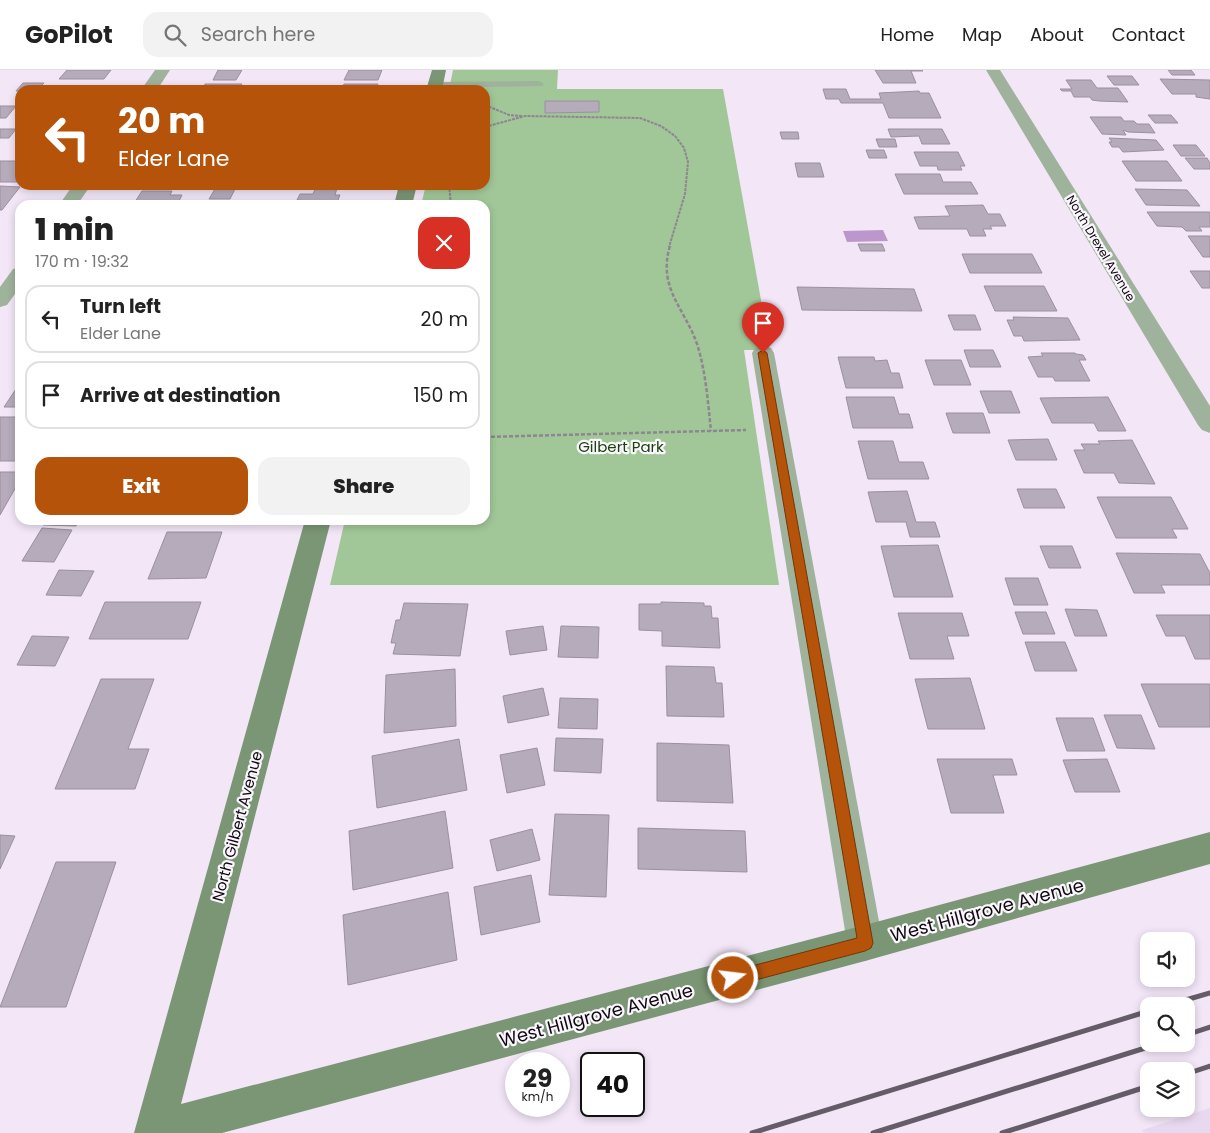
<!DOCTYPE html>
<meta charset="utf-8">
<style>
body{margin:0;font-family:Poppins,sans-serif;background:#f2f2f2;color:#222;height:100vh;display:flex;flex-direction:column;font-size:19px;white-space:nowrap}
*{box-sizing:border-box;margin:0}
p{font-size:16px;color:#767676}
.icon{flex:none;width:28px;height:28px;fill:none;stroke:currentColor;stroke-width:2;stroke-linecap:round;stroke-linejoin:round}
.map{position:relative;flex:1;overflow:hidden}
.drawer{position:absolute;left:15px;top:130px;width:475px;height:325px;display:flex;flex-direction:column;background:#fff;border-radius:15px;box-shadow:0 2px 8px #0003}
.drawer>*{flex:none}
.banner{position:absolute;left:15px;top:15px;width:475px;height:105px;border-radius:15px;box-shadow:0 2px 8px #0003;background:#b45309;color:#fff;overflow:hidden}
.buttons{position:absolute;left:1140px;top:862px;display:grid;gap:10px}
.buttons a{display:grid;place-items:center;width:55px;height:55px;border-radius:10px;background:#fff;box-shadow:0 2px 8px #0003;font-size:25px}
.speed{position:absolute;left:505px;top:982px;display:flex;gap:10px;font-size:25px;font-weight:700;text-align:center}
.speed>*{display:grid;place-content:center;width:65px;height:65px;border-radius:50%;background:#fff;box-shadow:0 2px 8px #0003;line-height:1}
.speed small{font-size:12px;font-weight:400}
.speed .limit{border:2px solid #111;border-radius:8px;background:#fff;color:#111}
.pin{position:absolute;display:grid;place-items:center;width:42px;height:42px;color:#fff;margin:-51px -21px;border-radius:50% 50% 50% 0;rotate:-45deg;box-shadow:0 0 5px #0007}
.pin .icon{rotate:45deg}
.me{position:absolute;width:55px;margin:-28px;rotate:75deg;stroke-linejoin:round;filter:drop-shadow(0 0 4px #0008)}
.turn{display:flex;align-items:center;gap:18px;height:105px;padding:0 20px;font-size:22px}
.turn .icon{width:65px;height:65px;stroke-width:2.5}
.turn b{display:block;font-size:35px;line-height:42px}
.round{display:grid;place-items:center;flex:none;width:52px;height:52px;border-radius:15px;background:#f2f2f2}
.summary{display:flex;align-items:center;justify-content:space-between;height:85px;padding:0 20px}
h1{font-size:30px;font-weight:800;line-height:38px}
.action{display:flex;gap:10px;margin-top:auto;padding:10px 20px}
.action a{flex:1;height:58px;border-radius:15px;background:#b45309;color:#fff;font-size:20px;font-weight:800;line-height:58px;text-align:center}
.action a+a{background:#f2f2f2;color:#222}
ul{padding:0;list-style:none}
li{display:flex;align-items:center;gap:15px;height:68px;margin:0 10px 8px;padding:0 10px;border:2px solid #e0e0e0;border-radius:15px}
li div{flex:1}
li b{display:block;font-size:19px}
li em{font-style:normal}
header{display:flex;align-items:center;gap:30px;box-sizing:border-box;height:70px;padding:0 25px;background:#fff;border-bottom:1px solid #e0e0e0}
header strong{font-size:24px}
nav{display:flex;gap:28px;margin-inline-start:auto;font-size:18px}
.search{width:350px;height:45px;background:#f2f2f2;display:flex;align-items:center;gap:12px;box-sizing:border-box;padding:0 18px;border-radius:15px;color:#767676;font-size:19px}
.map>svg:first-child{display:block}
.built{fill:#e9d9f0}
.green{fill:#a1c798}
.water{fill:#bb97cc}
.building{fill:#b6abbb;stroke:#9b90a0}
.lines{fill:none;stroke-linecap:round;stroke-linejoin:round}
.path-far1{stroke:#8e8591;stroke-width:2;stroke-dasharray:3 1;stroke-linecap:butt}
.path{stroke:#8e8591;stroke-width:2.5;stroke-dasharray:4 2;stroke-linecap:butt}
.lane{fill:#9fb29b;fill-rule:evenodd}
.street{fill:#9fb29b;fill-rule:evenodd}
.secondary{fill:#7b9674;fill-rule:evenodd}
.rail{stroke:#645d67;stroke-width:5}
.route{fill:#b45309;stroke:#753606}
.labels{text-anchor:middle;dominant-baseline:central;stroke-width:4.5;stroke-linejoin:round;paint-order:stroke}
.far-street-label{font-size:12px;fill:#0e0a0f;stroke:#fbf6fd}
.park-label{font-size:15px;fill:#19420d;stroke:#fbf6fd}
.street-label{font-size:15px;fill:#0e0a0f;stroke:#fbf6fd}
.near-street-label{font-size:18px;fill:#0e0a0f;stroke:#fbf6fd}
</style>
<header>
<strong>GoPilot</strong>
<div class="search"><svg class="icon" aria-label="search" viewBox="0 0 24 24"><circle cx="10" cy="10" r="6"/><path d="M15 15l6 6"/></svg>Search here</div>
<nav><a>Home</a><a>Map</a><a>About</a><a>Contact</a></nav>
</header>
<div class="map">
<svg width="1210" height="1063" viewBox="0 0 1210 1063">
<rect width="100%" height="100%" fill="#f2e6f7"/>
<polygon class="built" points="1210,1038 1210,1063 1144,1063 1142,1060"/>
<polygon class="green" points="453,0 558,0 557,19 723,19 770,280 744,280 779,515 330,515 345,450 485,450 485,135 421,135 426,115 485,115 485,20 449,20"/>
<polygon class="water" points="883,160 888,171 847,172 843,161"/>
<g class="building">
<polygon points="67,0 111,0 104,9 59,9"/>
<polygon points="218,0 242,0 236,10 213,10"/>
<polygon points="349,0 382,0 378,10 344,10"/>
<polygon points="875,0 922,0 923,1 911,1 916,13 883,13"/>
<polygon points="1168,0 1191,0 1195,5 1172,5"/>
<polygon points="1107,6 1132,6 1139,15 1114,15"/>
<polygon points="1160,9 1210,10 1210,29 1196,27 1196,24 1172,24"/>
<polygon points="1066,10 1091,10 1097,18 1118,18 1128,32 1099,31 1092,30 1090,27 1074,27 1071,21 1062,21 1060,19 1072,19"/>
<polygon points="23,13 44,13 37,20 16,21"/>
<polygon points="205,14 242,14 238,20 202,20"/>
<polygon points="344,14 378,14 376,20 341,20"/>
<polygon points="76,17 98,17 96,20 74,20"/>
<polygon points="823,19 846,19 850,29 881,29 879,23 919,21 920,23 929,23 941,48 889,48 883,33 841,33 839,29 826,29"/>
<polygon points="545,31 599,31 599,42 545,43"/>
<polygon points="0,36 16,36 6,48 0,48"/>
<polygon points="1148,45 1171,45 1178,53 1155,53"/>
<polygon points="1090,47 1121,47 1124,51 1134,51 1137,54 1149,54 1155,63 1128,62 1123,60 1126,65 1102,64"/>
<polygon points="0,59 16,59 9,68 0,68"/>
<polygon points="888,59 942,59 950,74 922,74 919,66 891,67"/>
<polygon points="780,62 798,62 799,69 782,69"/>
<polygon points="1109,68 1156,70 1164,80 1123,82 1119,77 1112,77 1109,72 1112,72"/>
<polygon points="876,69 895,69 897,77 879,77"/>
<polygon points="1173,75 1196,75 1205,86 1181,86"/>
<polygon points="866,80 884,80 887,88 869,88"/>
<polygon points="914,82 958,82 965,96 960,96 962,100 938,100 937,96 920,96"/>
<polygon points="1185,88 1207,88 1210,93 1210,99 1194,99"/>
<rect x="0" y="91" width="20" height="21"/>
<polygon points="1122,91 1167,91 1182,111 1136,111"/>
<polygon points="795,93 820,93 824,107 798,107"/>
<polygon points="895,104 940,104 943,112 971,112 978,124 904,124"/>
<polygon points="0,116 20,117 2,140 0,140"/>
<polygon points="316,117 337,118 335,125 340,125 336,135 307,135 309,131 297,130 300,124 313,124"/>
<polygon points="215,119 235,119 230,129 209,129"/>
<polygon points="1135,119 1187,120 1200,136 1146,135"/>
<polygon points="142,121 172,121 170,125 182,125 177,135 133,135"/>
<polygon points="983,135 988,144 1000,144 1006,156 990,156 992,159 983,159 986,166 970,166 967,159 919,159 914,147 950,146 945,136"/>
<polygon points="1147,142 1210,142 1210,157 1199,157 1202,161 1186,161 1182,157 1157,156"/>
<polygon points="1188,166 1210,166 1210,187 1203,187"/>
<polygon points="858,174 882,174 885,181 861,181"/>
<polygon points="962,184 1032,184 1042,203 970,203"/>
<polygon points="1190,201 1210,201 1210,218 1202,218"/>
<polygon points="984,216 1044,216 1057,241 995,241"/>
<polygon points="797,217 914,219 922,241 802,240"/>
<polygon points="948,245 975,245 981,260 954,260"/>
<polygon points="1013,247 1068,248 1080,270 1024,271 1022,266 1014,266 1007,250 1014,250"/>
<polygon points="964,280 993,280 1001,297 970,297"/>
<polygon points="1041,283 1075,283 1076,284 1083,285 1086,290 1079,290 1090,311 1055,311 1053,307 1038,307 1028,287 1043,286"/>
<polygon points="838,287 874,287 875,291 887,290 891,303 899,303 903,318 846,318"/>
<polygon points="925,290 961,290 971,315 934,315"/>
<polygon points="20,313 20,337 4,337"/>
<polygon points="980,321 1011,321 1020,343 989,343"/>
<polygon points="846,327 894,327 899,344 909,344 913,358 853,358"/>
<polygon points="1108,327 1126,361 1098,361 1094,353 1052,353 1040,328"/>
<polygon points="946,343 983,343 990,363 953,363"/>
<rect x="0" y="347" width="20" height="44"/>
<polygon points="1048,369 1057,390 1016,390 1008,370"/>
<polygon points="1132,370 1155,414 1119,413 1114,403 1084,403 1074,380 1085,380 1081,374 1100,374 1098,371"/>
<polygon points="858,371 893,371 899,392 923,392 929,409 868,409"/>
<polygon points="0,402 20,402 20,410 0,445"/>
<polygon points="1017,419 1056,419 1065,438 1024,438"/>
<polygon points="907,421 916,452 935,452 940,467 910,467 906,452 876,452 868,422"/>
<polygon points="1097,427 1171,427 1188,459 1172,459 1177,468 1116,468"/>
<polygon points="45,450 79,450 76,456 43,455"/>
<polygon points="42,458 72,460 54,492 22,491"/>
<polygon points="167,462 222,462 206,508 148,509"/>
<polygon points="938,475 953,527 894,527 881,476"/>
<polygon points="1040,476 1072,476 1081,498 1049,498"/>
<polygon points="1116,483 1200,484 1210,503 1210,515 1161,515 1165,523 1134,523"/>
<polygon points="59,500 94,501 81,526 46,525"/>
<polygon points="1005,508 1038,508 1048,535 1014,535"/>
<polygon points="105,532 201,532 188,569 89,569"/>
<polygon points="661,532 704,533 704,536 711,536 712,548 718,548 720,578 662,576 662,561 639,560 639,534 661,534"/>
<polygon points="404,533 468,534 460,586 393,584 396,573 391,573 396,550 400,550"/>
<polygon points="1065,539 1097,540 1107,566 1075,566"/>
<polygon points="1015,542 1046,542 1055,564 1023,564"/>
<polygon points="898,543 962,543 969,566 947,566 954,589 910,589"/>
<polygon points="1156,545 1210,545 1210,589 1195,589 1185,566 1166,566"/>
<polygon points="543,556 547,580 510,585 506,561"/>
<polygon points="561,556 599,557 598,588 558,587"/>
<polygon points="32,566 69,567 55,596 17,595"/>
<polygon points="1025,572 1065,572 1077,601 1035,601"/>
<polygon points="666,596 714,597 716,613 722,613 724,647 667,646"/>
<polygon points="455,599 456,656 384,663 386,605"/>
<polygon points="970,608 985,659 928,659 915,609"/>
<polygon points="101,609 154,609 128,679 149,679 135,719 55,719"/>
<polygon points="1141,614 1210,614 1210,657 1159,657"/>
<polygon points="543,618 549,645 508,653 503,626"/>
<polygon points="560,628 598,629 597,659 558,658"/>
<polygon points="1104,645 1141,645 1155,679 1117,678"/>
<polygon points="1056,648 1093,648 1105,681 1067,681"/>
<polygon points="556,668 603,669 601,703 554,701"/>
<polygon points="459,669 467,720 377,738 372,686"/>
<polygon points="657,673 729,675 733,733 657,731"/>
<polygon points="537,678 545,715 507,723 500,685"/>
<polygon points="937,689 1012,689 1017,705 993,705 1004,743 951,743"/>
<polygon points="1107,689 1120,722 1075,722 1063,690"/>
<polygon points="445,741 453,798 353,820 349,761"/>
<polygon points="555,744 609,745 606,827 549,825"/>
<polygon points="638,758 745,761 747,802 638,799"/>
<polygon points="532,759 540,790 497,801 490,770"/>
<polygon points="0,765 15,766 0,799"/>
<polygon points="56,792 116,792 66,937 0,937"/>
<polygon points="531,805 540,852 481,865 474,817"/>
<polygon points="448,822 457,890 348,915 343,845"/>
</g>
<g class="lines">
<g class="path-far1">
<polyline points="485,35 509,45 522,46"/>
<polyline points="485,57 525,46 640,48 661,56 675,66 684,78 688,92 685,124 669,177"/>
<polyline points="449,115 451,135"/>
</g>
<g class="path">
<path d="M670,176C657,219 686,239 698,277C706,304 708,333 711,361"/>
<polyline points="485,367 746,360"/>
</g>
<polygon class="lane" points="539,11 544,14 542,16 435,18 430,15 435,12"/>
<g class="street">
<polygon points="155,0 170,0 157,20 141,20"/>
<polygon points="986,0 1000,0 1210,336 1210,363 1202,360 1198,355"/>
<polygon points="73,115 91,115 77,135 59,135"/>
<polygon points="20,197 20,217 7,235 0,237 0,217 13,199"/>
<polygon points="763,276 771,278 774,283 883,873 878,886 865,891 852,886 847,873 752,283 755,278"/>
</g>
<g class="secondary">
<polygon points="432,0 446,0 442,20 426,20"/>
<polygon points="399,115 417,115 412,135 394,135"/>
<polygon points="305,450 331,450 181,1034 865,855 1210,762 1210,794 865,891 222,1063 134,1063"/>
</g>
<g class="rail">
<polyline points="1165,936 1210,923"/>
<polyline points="1186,965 1210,957"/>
<polyline points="1186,1004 1210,996"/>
<polyline points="752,1063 1149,941"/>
<polyline points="873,1063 1158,974"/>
<polyline points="1002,1063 1149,1016"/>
</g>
</g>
<polygon class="route" points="763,280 767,283 873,873 871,878 865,881 733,916 727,914 725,908 727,903 733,901 857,868 758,283"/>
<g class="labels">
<g class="far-street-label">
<text transform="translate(1101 178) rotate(59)">North Drexel Avenue</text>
</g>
<g class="park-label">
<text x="621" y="376">Gilbert Park</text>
</g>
<g class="street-label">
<text transform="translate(237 756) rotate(-75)">North Gilbert Avenue</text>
</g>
<g class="near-street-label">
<text transform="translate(987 840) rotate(-15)">West Hillgrove Avenue</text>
<text transform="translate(596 945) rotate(-15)">West Hillgrove Avenue</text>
</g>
</g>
</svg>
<div class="buttons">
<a><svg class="icon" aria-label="sound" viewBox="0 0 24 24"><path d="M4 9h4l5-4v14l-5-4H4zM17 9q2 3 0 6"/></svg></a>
<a><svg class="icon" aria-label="search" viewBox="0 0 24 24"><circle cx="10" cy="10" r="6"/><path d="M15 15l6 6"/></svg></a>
<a><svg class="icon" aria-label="layers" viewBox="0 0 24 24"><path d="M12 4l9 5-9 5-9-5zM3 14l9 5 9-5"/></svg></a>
</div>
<div class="speed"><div>29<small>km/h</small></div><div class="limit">40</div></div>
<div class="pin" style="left:763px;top:283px;background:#d93025"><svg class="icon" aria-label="arrive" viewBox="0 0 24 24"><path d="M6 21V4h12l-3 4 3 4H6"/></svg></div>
<svg class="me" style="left:733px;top:908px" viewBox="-20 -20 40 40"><circle r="17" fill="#b45309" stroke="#fff" stroke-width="3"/><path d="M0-11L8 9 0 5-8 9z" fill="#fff"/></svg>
<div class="banner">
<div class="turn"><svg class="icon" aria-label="left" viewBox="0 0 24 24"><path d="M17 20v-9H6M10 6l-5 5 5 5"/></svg><div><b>20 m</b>Elder Lane</div></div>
</div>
<section class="drawer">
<div class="summary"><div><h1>1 min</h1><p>170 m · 19:32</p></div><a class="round" style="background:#d93025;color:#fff"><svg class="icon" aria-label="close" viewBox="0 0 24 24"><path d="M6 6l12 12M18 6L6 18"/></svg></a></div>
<ul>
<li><svg class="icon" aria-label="left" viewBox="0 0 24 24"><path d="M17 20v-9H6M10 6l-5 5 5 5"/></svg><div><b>Turn left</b><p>Elder Lane</p></div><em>20 m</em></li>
<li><svg class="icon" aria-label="arrive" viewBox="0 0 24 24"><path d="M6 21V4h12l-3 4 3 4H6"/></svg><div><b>Arrive at destination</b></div><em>150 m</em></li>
</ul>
<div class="action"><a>Exit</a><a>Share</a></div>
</section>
</div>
